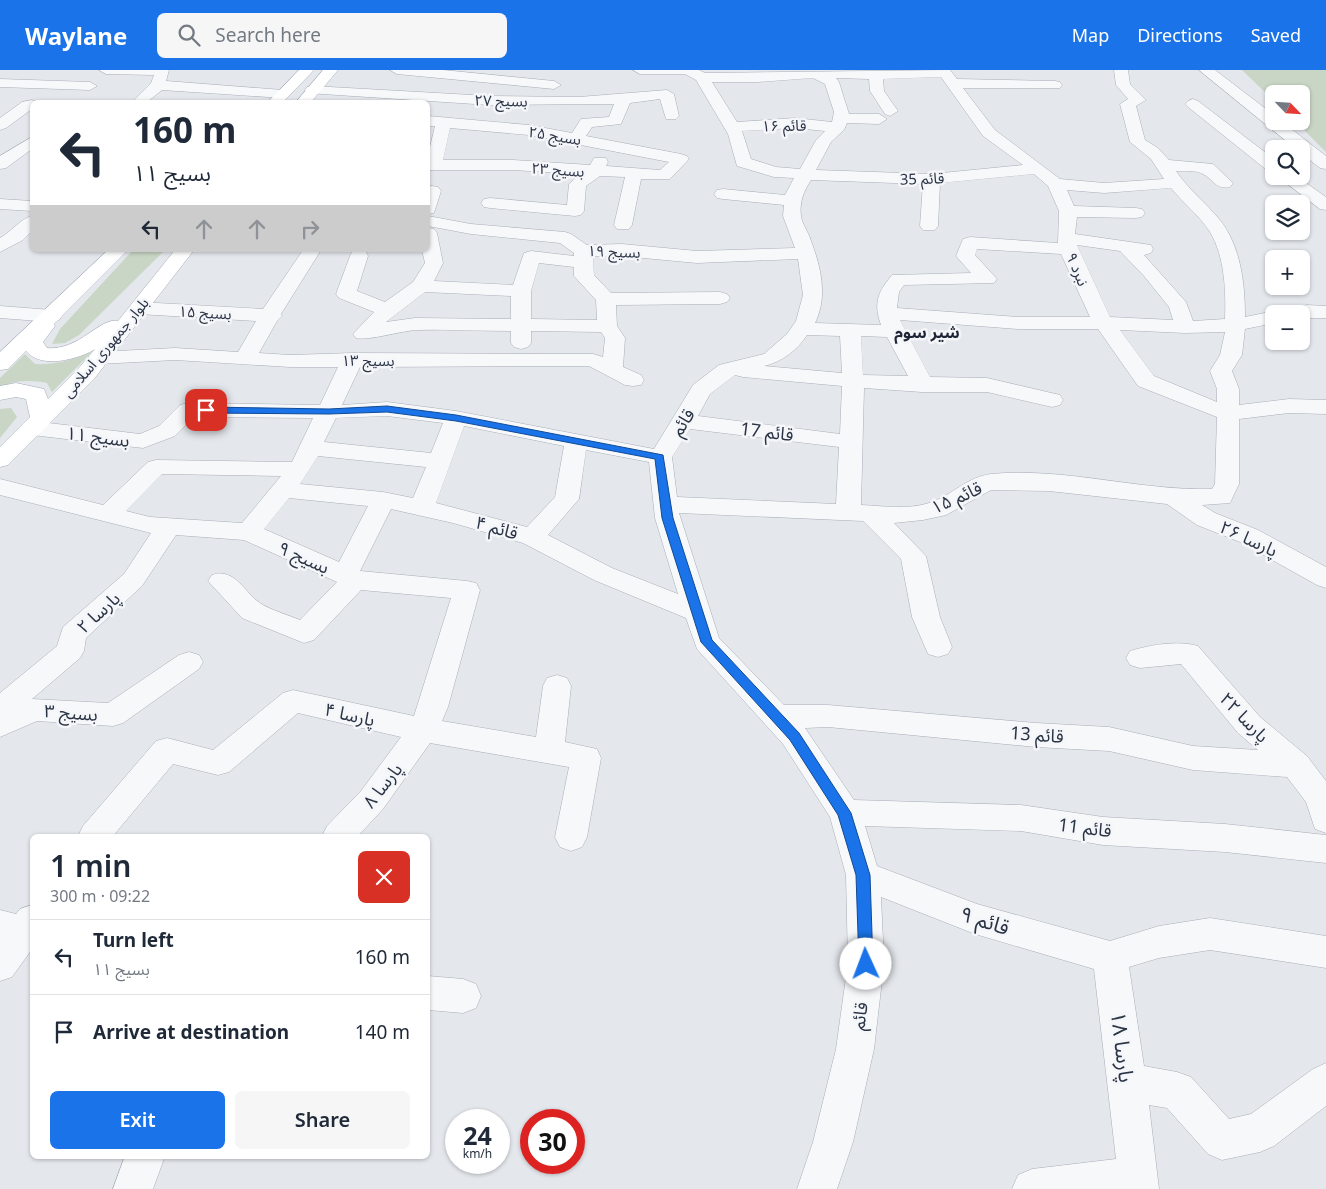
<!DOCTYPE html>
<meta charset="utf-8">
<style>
body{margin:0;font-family:"Noto Sans","Noto Sans Arabic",sans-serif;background:#f6f6f7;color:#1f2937;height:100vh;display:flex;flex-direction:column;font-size:19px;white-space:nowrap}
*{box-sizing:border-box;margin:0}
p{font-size:16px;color:#747a83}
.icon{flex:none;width:28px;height:28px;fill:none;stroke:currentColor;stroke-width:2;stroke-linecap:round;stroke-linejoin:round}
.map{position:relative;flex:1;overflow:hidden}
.panel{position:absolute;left:30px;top:764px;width:400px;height:325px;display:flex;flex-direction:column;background:#fff;border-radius:8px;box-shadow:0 1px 4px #0004}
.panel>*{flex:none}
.top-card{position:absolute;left:30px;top:30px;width:400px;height:152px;border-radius:8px;box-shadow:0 1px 4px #0004;background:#fff;color:#1f2937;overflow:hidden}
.needle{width:32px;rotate:115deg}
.tools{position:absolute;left:1265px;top:15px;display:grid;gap:10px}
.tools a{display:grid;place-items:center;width:45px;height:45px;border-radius:8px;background:#fff;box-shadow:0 1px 4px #0004;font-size:25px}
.speed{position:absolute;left:445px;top:1039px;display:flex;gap:10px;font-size:25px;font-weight:700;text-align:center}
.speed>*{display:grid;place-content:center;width:65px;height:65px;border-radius:50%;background:#fff;box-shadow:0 1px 4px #0004;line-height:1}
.speed small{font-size:12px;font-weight:400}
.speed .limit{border:8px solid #d22;background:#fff;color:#111}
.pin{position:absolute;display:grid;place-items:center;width:42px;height:42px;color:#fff;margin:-21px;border-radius:10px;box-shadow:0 2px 8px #0006}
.me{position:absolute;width:55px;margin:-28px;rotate:358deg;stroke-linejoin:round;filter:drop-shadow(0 0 4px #0008)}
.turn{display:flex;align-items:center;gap:18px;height:105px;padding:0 20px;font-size:22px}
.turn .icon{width:65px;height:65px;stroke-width:2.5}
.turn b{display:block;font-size:35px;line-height:42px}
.lanes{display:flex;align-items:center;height:48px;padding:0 20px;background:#0003;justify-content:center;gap:25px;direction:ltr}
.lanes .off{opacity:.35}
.round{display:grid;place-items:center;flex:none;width:52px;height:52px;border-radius:8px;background:#f6f6f7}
.overview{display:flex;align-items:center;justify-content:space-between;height:85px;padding:0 20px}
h1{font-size:30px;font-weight:600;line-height:38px}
.action{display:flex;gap:10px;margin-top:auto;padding:10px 20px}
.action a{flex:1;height:58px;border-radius:8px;background:#1a73e8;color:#fff;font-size:20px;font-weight:600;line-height:58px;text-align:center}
.action a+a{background:#f6f6f7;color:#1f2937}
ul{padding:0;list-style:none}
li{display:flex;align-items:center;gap:15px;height:75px;padding:0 20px;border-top:1px solid #e0e1e3}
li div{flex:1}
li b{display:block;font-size:19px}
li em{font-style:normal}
header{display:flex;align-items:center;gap:30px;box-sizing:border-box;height:70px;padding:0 25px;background:#1a73e8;color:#fff}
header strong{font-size:24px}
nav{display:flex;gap:28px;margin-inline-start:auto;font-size:18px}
.search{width:350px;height:45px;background:#f6f6f7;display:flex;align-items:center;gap:12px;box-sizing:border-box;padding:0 18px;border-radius:8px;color:#747a83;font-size:19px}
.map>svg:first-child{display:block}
.green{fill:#c9d6c5}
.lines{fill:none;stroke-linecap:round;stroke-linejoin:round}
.minor-casing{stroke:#a9aeb7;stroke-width:1}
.primary-casing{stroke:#a3abb8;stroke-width:1}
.minor{fill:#f7f8fa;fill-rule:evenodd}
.primary{fill:#fff;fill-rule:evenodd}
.route{fill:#1a73e8;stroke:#114b97}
.labels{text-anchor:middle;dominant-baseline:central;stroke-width:5;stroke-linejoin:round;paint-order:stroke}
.far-street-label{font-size:15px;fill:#2b3445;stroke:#f4f6f9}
.far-neighbourhood-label{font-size:16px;font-weight:bold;fill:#1d2536;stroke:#f4f6f9}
.street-label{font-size:18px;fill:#2b3445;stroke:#f4f6f9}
.near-street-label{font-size:21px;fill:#2b3445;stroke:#f4f6f9}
</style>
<header>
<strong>Waylane</strong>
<div class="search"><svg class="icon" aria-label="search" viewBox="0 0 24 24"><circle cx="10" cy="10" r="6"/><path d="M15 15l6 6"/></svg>Search here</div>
<nav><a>Map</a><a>Directions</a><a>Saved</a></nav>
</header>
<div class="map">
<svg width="1326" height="1119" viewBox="0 0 1326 1119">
<rect width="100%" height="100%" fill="#e4e7ec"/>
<g class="green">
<polygon points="1242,0 1326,0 1326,82 1295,51 1301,51 1301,24 1274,24 1274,31"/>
<polygon points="133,180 165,180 79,265 65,273 52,274 60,259"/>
<path d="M92,282L52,322L47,313C31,310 16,310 0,317V308L25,284L35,294C56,295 72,290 92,282Z"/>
<polygon points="11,338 17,347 0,368 0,339"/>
</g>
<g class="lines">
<defs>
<g id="minor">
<polygon points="99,0 169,0 166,11 283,20 290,24 283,28 162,20 147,32 132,32 151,13 154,5 106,4"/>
<polygon points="390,0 443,0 554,11 561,15 554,19 397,4"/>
<path d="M633,0H699L705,3L950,0L957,9L1055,11L1060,12L1062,15L1060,18H963L995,60L1060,109L1104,113L1164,109L1151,89L1130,72L1120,34L1128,29L1116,15L1114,0H1128L1130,14L1146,30L1136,36L1145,70L1158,78L1169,90L1213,94L1233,113L1230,117C1216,120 1214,110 1203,104C1197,100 1183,101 1176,101C1188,119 1206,133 1220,150C1241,177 1245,214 1245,247L1274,241L1281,243L1284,240L1307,235L1326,236V248H1301V244H1274V253L1245,259L1242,285L1232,301L1239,319V335L1289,329L1326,330V344L1289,343L1239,349V414L1230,433L1202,435L1215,443L1258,460L1326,497V518L1317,515L1240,472L1197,455L1167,434L1049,421L991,420L946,445L923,450L894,453L926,486L940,547L952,577L948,584L938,587L928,584L912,547L901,489L863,451L679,443L719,568L784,635H828L1036,653L1109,657L1193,676L1258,680L1238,663L1181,594L1140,598L1130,595L1126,588L1130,581C1150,575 1178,570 1198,576L1260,647L1307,686L1326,711V763L1315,759L1306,732L1287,707L1193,700L1109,681L1036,677L828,657L805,658L854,730L1021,735L1103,747L1225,754L1326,765V793L1225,782L1103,775L1021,761L865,756L877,796L977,834L1110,871L1159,856L1210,848L1326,866V898L1210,880L1159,888L1129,897L1144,996L1177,1002L1191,1007L1229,1049L1251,1044L1313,999L1326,993V1036L1274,1076L1260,1082L1222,1090L1208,1084L1167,1038L1149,1035L1159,1119H1012L1018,1105L1032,1099L1116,1089L1094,899L975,864L881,827L884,893L874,979L853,1072L837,1119H797L813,1072L836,979L848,893L846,805L830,747L783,674L697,579L686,548L594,510L523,473L453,453L391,439L360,501L467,511L476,513L480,520L448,637L442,651L536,667L543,616L547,608L557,605L567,608L571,616L565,672L597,679L601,688L587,767L582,777L571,781L560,777L555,767L569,697L430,673L383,739L358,766H322L327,756L361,721L401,667L298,643L229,702L218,705L173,694L113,766H78L83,756L156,671L167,668L213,680L283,623L293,620L414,646L451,528L361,520L314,570L304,573L242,548L208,511L212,505C236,497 244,524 263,535C274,541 288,545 300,550L337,512L244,470L176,465L142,516L86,568L84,581L80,588L32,629L108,633L179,585L189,582L199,585L203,592L199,599L123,653L113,656L37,651L0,667V623L57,576L63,557L124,504L151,463L0,425V409L103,435L148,392L156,390L292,392L313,348L194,347L175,366L143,378L32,365L24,363L21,358L24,353L32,351L140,364L159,356L180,335L188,333L320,335L338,297H290L175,290L99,294L92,292L88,288L92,284L99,282L175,278L238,282L256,251L139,244L132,242L129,238L132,234L139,232L263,239L303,180H321L281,244L282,246L277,251L259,283L290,285L353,283L593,284L603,287L605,268L601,262L531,261V273L528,277L521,279L514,277L511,273V261C479,261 448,259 417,260C400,261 368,271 356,268L353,264L374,242L339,228L336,224L350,186L352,182H366L368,186L357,221L385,232L413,212L425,193L422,180H428V158L434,159L437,163L443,193L434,211L513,215L524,183L531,181L574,186V183L560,173L471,164L428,156V146L471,154L565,162L571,164L587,175L622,174L697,181L795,178L783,146L784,135L723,129L717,128L714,124L717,120L723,119L785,125L794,108L774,107L737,96L728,64L696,10L685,4H640ZM941,7L983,66L1023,95L932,104L816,100L831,72L844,60L847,53L879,54L887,49L879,44H849L839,12L836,8L869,9L870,21L885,44L890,46L898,41L884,21L883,9ZM813,8L825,14L834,42L832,52L795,48L737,52L712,12H757ZM795,58L825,61L816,70L800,99L776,97L751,89L742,61ZM1034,104L1048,116L1059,141L1058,173L970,167L963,169L956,186L971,203L892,205C878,222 873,233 881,255L815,253C828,227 821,197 811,171C809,163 802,154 801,146C799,132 804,121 811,110L923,114L920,156L923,160H935L938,156L940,113ZM1171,118C1183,133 1200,146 1210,162C1225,187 1226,222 1225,249L1193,251L1186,232L1144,185L1151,183L1153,179L1151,175L1075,164L1077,147L1136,148L1142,147L1145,143L1142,139L1136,138L1074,136L1067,120L1104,123ZM1077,175L1120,181L1144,206L1169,237L1173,250L1110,247ZM977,179L1061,184L1090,247H1018L897,238L899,222L904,215L994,213L997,209L975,185ZM593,186H622L697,193L798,189L803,225L796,251L787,264L764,284L719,295L693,315L654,379L456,341L387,332L342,335L360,297L589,296L625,315L633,316L641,315L644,310L641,305L623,297L625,268L617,256L616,235L720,234L727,232L730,228L727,224L720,222L611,223L594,205ZM539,193L574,197V206L596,230L597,250L531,249V221ZM425,222L511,226V249L415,248L386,252ZM900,250L1018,259H1098L1138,316L1217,347L1215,414L1212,419C1139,421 1065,397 991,404C966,407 952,426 929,433C908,440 883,436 861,435L864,318L922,322H987L1052,337L1060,335L1063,330L1060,325L987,308L930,307ZM1120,260L1185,263L1225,262L1220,285L1210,301L1217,319V332L1154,306ZM807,265L840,266L842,303L764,296C781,292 797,281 807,265ZM861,266L887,267L908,306L863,305ZM735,305L743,307L842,316L840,364L698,346L710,324ZM387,346L443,353L431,383L324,372L336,348ZM464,356L564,376L555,427L527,457L436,433ZM690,359L839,377L836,434L677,427L672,387ZM586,380L649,392L655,448L678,524L612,498L548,465L579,429ZM318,386L426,397L413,428L383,422L300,414ZM162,404L281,406L242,453L150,447L126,441ZM289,428L368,436L339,492L264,459Z"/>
<polygon points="1199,0 1215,0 1274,45 1274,51 1281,51 1326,86 1326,99 1320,98 1301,83 1301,79 1296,79"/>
<polygon points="0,9 90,12 97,16 90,20 0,17"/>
<path d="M312,16L490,26L579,27L667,20L674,24L679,46L676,49H666L660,29L630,33L621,54L592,57L586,66L681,84L687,86L689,89L670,109H641L632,155L629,159H617L614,155L625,107L600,106L586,116L584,141L581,145L575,146L490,138L484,137L481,133L484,129L490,128L567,135L569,114L580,104L513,100H428V85L435,56H428V46L529,55L572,63L581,49L609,47L614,34L490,35L307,23L305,20L307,17ZM450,58L529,65L669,92L660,100L606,96L608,92L606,88H594L590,95L513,90H443Z"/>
<polygon points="1193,29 1198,31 1274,89 1274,102 1268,101 1188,37 1185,34 1188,31"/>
<polygon points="32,30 38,32 32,32 32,39 6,58 0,60 0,48 22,32"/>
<polygon points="32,67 32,79 6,98 0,99 0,86"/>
<polygon points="1277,106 1296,106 1326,127 1326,140 1320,139"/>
<polygon points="432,116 438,117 441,121 434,143 428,144 428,117"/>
<polygon points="0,129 32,131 32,141 0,139"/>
<path d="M32,146V161L23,170L0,182V168C11,162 20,149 32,146Z"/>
<polygon points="0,236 52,240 59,242 62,246 59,250 52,252 0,248"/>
<polygon points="32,835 32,879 12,907 0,911 0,840 16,844 20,839"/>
<polygon points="428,906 463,909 476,914 481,926 476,938 463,943 428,940"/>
<polygon points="125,1086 165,1086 153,1119 113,1119"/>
</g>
<g id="primary">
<polygon points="299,0 314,0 283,32 268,32"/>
<polygon points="323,0 338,0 311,32 296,32"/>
<path d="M108,180H128L54,254L55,256L43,272L47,278C79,281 100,247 118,251L175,180H194L94,309L8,395L0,397V377L30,347L26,329L16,327L0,330V316L16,313L44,319L48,329L78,299L95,279C77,290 41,299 26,281L8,299L0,300V282Z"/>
</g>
</defs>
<use href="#minor" class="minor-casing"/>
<use href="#primary" class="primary-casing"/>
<use href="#minor" class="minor"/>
<use href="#primary" class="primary"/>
</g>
<polygon class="route" points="387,336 456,345 663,385 673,448 712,570 799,663 851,743 870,805 873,894 871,898 866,900 861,898 859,894 856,805 838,745 790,670 701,572 662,448 655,389 456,351 387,342 329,344 206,343 201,340 206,337 329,339"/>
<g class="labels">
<g class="far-street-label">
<text transform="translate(501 30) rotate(1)">بسیج ۲۷</text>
<text transform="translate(784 55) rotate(-1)">قائم ۱۶</text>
<text transform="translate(555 65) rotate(9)">بسیج ۲۵</text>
<text transform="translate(558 99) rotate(4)">بسیج ۲۳</text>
<text transform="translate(922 108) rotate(-2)">قائم 35</text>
<text transform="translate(614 181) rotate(2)">بسیج ۱۹</text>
<text transform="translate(1078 199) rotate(67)">نبرد ۹</text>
<text transform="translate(205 242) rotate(3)">بسیج ۱۵</text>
<text transform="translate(105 277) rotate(-50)">بلوار جمهوری اسلامی</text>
<text x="368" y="290">بسیج ۱۳</text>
</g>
<g class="far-neighbourhood-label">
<text x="927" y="262">شیر سوم</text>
</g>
<g class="street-label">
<text transform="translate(682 352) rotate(-58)">قائم</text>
<text transform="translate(767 361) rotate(7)">قائم 17</text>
<text transform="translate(98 366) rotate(7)">بسیج ۱۱</text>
<text transform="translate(956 427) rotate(-24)">قائم ۱۵</text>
<text transform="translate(497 457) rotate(16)">قائم ۴</text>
<text transform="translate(1249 468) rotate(25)">پارسا ۲۶</text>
<text transform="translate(304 487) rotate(24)">بسیج ۹</text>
<text transform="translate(98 542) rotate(-43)">پارسا ۲</text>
<text transform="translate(71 642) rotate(4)">بسیج ۳</text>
<text transform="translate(350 644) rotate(13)">پارسا ۴</text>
<text transform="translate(1245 647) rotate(46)">پارسا ۲۲</text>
<text transform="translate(1037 664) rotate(4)">قائم 13</text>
<text transform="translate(382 715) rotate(-52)">پارسا ۸</text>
<text transform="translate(1085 757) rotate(7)">قائم 11</text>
<text transform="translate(859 946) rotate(-82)">قائم</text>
</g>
<g class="near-street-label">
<text transform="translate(985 850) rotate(18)">قائم ۹</text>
<text transform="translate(1123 977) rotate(83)">پارسا ۱۸</text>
</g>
</g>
</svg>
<div class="tools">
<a><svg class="needle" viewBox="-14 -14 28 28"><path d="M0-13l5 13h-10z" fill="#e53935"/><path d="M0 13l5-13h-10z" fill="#747a83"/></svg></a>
<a><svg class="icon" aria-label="search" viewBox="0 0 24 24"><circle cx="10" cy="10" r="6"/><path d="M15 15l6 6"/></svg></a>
<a><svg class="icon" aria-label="layers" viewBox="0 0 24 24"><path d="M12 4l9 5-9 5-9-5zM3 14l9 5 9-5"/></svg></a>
<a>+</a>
<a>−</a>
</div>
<div class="speed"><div>24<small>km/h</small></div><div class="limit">30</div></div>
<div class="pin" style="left:206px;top:340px;background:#d93025"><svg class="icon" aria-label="arrive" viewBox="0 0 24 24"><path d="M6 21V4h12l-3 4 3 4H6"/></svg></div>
<svg class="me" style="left:866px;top:894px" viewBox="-20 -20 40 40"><circle r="19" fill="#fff"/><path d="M0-13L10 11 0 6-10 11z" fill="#1a73e8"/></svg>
<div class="top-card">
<div class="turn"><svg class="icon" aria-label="left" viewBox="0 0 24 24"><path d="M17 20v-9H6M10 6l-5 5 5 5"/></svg><div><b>160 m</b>بسیج ۱۱</div></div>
<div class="lanes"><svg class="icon" aria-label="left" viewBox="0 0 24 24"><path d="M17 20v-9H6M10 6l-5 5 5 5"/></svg><svg class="icon off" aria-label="ahead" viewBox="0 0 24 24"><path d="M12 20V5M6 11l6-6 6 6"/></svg><svg class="icon off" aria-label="ahead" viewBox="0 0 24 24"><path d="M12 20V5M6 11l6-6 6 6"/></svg><svg class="icon off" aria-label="right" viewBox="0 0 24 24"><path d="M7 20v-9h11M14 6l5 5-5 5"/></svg></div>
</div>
<section class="panel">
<div class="overview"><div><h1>1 min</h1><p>300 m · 09:22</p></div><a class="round" style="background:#d93025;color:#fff"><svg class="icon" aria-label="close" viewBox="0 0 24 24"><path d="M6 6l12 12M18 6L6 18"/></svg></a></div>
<ul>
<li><svg class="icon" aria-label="left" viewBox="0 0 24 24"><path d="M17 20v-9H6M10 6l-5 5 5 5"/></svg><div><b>Turn left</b><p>بسیج ۱۱</p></div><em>160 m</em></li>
<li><svg class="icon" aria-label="arrive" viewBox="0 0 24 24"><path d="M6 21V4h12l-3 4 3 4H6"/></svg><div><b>Arrive at destination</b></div><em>140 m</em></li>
</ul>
<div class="action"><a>Exit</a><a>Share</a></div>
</section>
</div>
